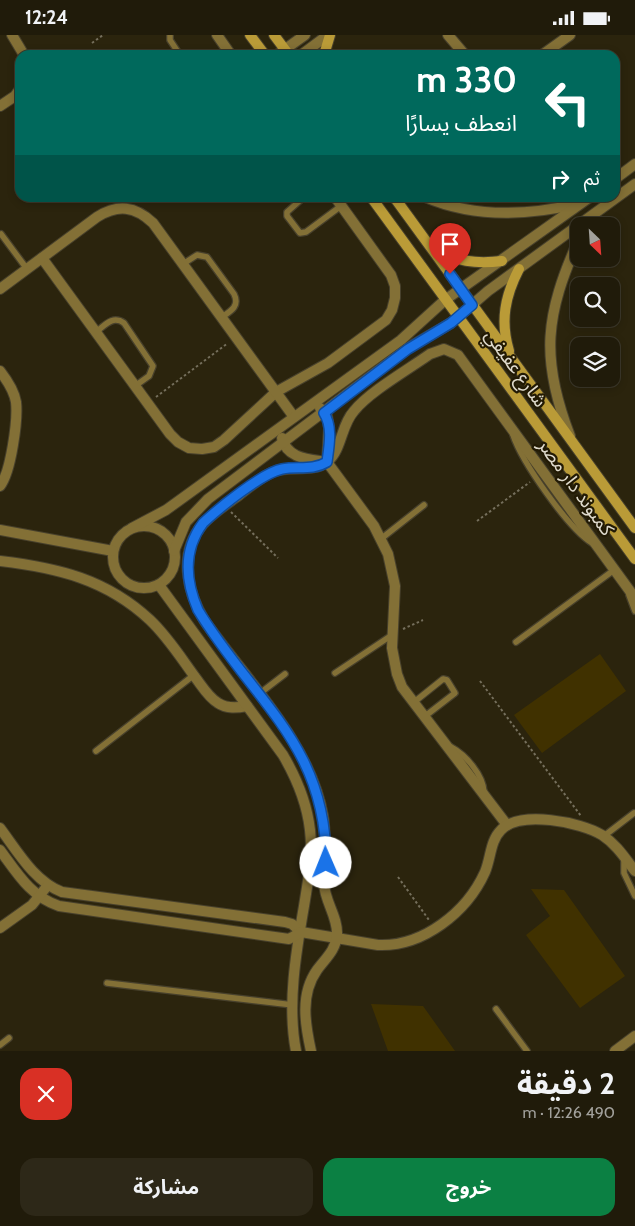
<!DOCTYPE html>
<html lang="ar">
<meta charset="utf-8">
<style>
body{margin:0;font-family:Cabin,"Noto Sans Arabic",sans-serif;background:#2d2818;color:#f1f3f6;direction:rtl;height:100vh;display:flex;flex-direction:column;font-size:19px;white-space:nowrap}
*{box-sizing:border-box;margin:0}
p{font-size:16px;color:#a2a19c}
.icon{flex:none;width:28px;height:28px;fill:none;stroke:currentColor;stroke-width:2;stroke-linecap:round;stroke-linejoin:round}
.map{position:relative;height:1016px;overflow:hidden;direction:ltr}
.details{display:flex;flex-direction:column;background:#201b0a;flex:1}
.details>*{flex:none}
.hud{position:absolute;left:15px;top:15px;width:605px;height:152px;border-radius:15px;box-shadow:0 2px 8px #0003,0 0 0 1px #3d392b;direction:rtl;background:#00695c;color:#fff;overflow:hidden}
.needle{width:32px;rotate:155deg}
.controls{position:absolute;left:570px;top:182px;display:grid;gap:10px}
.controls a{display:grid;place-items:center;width:50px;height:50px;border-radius:10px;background:#201b0a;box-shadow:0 2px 8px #0003,0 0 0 1px #3d392b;font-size:25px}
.pin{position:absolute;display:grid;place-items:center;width:42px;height:42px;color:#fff;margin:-51px -21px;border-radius:50% 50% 50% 0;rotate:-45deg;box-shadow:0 0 5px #0007}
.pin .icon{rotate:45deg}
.me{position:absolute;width:55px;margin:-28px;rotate:359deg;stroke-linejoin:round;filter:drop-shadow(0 0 4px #0008)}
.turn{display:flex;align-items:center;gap:18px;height:105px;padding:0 20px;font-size:22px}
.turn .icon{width:65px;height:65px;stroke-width:2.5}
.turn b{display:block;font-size:35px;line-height:42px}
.then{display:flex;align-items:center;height:48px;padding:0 20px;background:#0003;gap:10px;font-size:19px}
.round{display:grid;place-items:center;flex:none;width:52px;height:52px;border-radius:15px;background:#2d2818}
.overview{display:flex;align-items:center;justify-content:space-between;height:85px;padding:0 20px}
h1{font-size:30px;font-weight:700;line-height:38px}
.primary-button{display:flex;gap:10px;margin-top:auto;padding:10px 20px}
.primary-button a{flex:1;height:58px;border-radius:15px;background:#0b8043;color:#fff;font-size:20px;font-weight:700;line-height:58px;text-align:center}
.primary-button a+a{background:#2d2818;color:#f1f3f6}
.status{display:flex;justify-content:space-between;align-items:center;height:35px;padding:0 25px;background:#201b0a;direction:ltr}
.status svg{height:14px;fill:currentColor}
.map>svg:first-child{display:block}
.green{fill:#403100}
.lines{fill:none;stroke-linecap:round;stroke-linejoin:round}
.lane-casing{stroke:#48412c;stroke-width:8}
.street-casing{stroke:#48412c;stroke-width:12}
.secondary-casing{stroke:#48412c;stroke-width:12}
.path{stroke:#756f5c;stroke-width:2;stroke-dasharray:2.5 2.5;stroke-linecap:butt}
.lane{stroke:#837036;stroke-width:5.5}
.street{stroke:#837036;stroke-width:10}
.secondary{stroke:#ba9b37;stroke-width:10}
.route-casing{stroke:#114b97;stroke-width:12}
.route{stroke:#1a73e8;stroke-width:9}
.labels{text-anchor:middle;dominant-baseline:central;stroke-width:4.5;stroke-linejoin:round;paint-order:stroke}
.street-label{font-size:19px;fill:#dfdacc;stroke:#221a04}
</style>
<div class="status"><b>12:24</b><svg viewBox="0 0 49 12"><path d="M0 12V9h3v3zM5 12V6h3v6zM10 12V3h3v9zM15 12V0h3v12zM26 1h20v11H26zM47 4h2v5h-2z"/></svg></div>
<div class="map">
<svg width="635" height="1016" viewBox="0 0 635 1016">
<rect width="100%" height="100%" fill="#2b240d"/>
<g class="green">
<polygon points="600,619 626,656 542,718 514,680"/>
<polygon points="531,854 564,855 625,941 580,973 526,900 550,881"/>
<polygon points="371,969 423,971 455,1016 388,1016"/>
</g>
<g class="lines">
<defs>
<g id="lane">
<polyline points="170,0 170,5 180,20"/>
<polyline points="304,162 287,177 287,181 300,198 306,197 341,171"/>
<polyline points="1,199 27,234"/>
<path d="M183,229L197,220L207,222L234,259C240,271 231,276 222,282"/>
<path d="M96,297C105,290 113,280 124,288L153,331L149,341L135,351"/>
<path d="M513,400C522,427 568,493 592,508"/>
<polyline points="382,503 424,470"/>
<polyline points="629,560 635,576"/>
<polyline points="516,607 614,535"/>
<polyline points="335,638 392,600"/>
<polyline points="259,659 285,639"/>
<polyline points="413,668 443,644 447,645 455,658 424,682"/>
<path d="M451,712C466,720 483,740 484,757"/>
<polyline points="96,716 194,640"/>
<polyline points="604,801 634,778"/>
<polyline points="624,823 624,838 635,861"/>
<polyline points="107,948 293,970"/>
<polyline points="496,974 527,1016"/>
<polyline points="0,1010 9,1003"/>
</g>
<g id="street">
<polyline points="12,0 24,20"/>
<polyline points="217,0 231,20"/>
<polyline points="448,0 465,20"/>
<polyline points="277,20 305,0"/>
<polyline points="301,20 328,0"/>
<polyline points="542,20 570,0"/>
<polyline points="0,71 15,61 20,54"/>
<polyline points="615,144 635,129"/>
<path d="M425,162C474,183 526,181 576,169"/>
<polyline points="42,223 170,399 178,407 189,413 202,414 214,412 224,405 276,357 328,328 386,285 392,275 395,263 395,251 391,240 335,162"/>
<path d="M0,254L97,182C118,169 135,171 153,188L294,382"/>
<path d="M0,336C7,345 14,355 16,367C18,385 11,437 0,451"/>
<polyline points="320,373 327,381 329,393 327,427 374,491 388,519 395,551 392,613 397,639 402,652 507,790"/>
<path d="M570,401C540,323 545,280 579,204"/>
<path d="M282,403C287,424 309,424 327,427"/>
<circle cx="144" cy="522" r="31"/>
<polyline points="132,493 166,475 401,305 445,265 590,162"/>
<polyline points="0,495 113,516"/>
<polyline points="174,516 186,487 208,464 408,313 451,288 488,256 635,149"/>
<path d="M0,526C58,533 106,544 150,585C168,602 181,623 195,642C202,651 208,662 218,668C227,674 237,673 247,671"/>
<path d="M159,550L283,720C297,744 307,768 310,795C313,821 308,846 304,871C296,917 287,970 296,1016"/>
<path d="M0,793C18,817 34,846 62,857L285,887L292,889L301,897"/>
<path d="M0,815C17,838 31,862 59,871L289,904L301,897L378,910C423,912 467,877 485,837C491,823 490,806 501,795C520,775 581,787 602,800C616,809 625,823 635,836"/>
<polyline points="0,893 32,870 48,850"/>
<path d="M311,1016C305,989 300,959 317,935C325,924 336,915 337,900C338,882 325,867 324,849C323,826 327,804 323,781C310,707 246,645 204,585C187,556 178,518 203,489C212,479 224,471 235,463C247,454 259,443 273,437C291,429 312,439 328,426C342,414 341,390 354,376C369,357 409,334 430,319L444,314L458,320L635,563"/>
<polyline points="615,1016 635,1001"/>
</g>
<g id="secondary">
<polyline points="250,0 265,20"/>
<polyline points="274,0 289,20"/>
<polyline points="324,20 330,0"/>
<polyline points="371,162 635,524"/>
<polyline points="394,162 635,493"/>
<path d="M434,212C454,227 477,229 502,226"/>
<path d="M509,316C500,286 505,261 519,234"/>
</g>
</defs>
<use href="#lane" class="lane-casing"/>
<use href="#street" class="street-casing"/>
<use href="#secondary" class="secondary-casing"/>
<g class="path">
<polyline points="92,8 103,0"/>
<polyline points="156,362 228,308"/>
<polyline points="231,477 278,523"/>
<polyline points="477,486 530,447"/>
<polyline points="403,594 423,585"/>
<polyline points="480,646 581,781"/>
<polyline points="398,842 429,885"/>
</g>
<use href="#lane" class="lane"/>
<use href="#street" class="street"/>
<use href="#secondary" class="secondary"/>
</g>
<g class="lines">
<defs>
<path id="route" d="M326,828C327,710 253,666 198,575C185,545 183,515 203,488C219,473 262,438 282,434C298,431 312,436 327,427C329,411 333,392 324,378L408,314L451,288L472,270L450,239"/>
</defs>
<use href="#route" class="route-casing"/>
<use href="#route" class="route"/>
</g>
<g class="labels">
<g class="street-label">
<text transform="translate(516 333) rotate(54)">شارع عفيفي</text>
<text transform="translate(576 452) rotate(54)">كمبوند دار مصر</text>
</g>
</g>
</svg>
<div class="controls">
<a><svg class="needle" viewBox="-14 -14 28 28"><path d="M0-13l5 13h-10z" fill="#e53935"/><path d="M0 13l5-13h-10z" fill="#a2a19c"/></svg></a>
<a><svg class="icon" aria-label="search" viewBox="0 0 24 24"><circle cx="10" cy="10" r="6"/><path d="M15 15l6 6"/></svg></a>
<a><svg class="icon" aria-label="layers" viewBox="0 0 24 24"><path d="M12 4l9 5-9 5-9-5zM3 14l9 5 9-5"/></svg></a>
</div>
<div class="pin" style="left:450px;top:239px;background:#d93025"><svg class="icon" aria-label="arrive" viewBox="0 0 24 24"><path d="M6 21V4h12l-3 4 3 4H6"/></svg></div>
<svg class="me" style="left:326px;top:828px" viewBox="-20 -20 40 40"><circle r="19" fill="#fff"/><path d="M0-13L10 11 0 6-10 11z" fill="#1a73e8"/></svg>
<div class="hud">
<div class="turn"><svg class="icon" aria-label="left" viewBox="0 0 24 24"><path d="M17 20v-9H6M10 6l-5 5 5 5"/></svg><div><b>330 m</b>انعطف يسارًا</div></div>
<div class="then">ثم<svg class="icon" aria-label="right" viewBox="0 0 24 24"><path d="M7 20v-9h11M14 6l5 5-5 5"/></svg></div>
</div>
</div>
<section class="details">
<div class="overview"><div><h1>2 دقيقة</h1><p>490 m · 12:26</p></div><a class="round" style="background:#d93025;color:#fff"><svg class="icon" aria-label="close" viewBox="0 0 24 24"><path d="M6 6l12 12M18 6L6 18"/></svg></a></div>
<div class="primary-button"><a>خروج</a><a>مشاركة</a></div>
</section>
